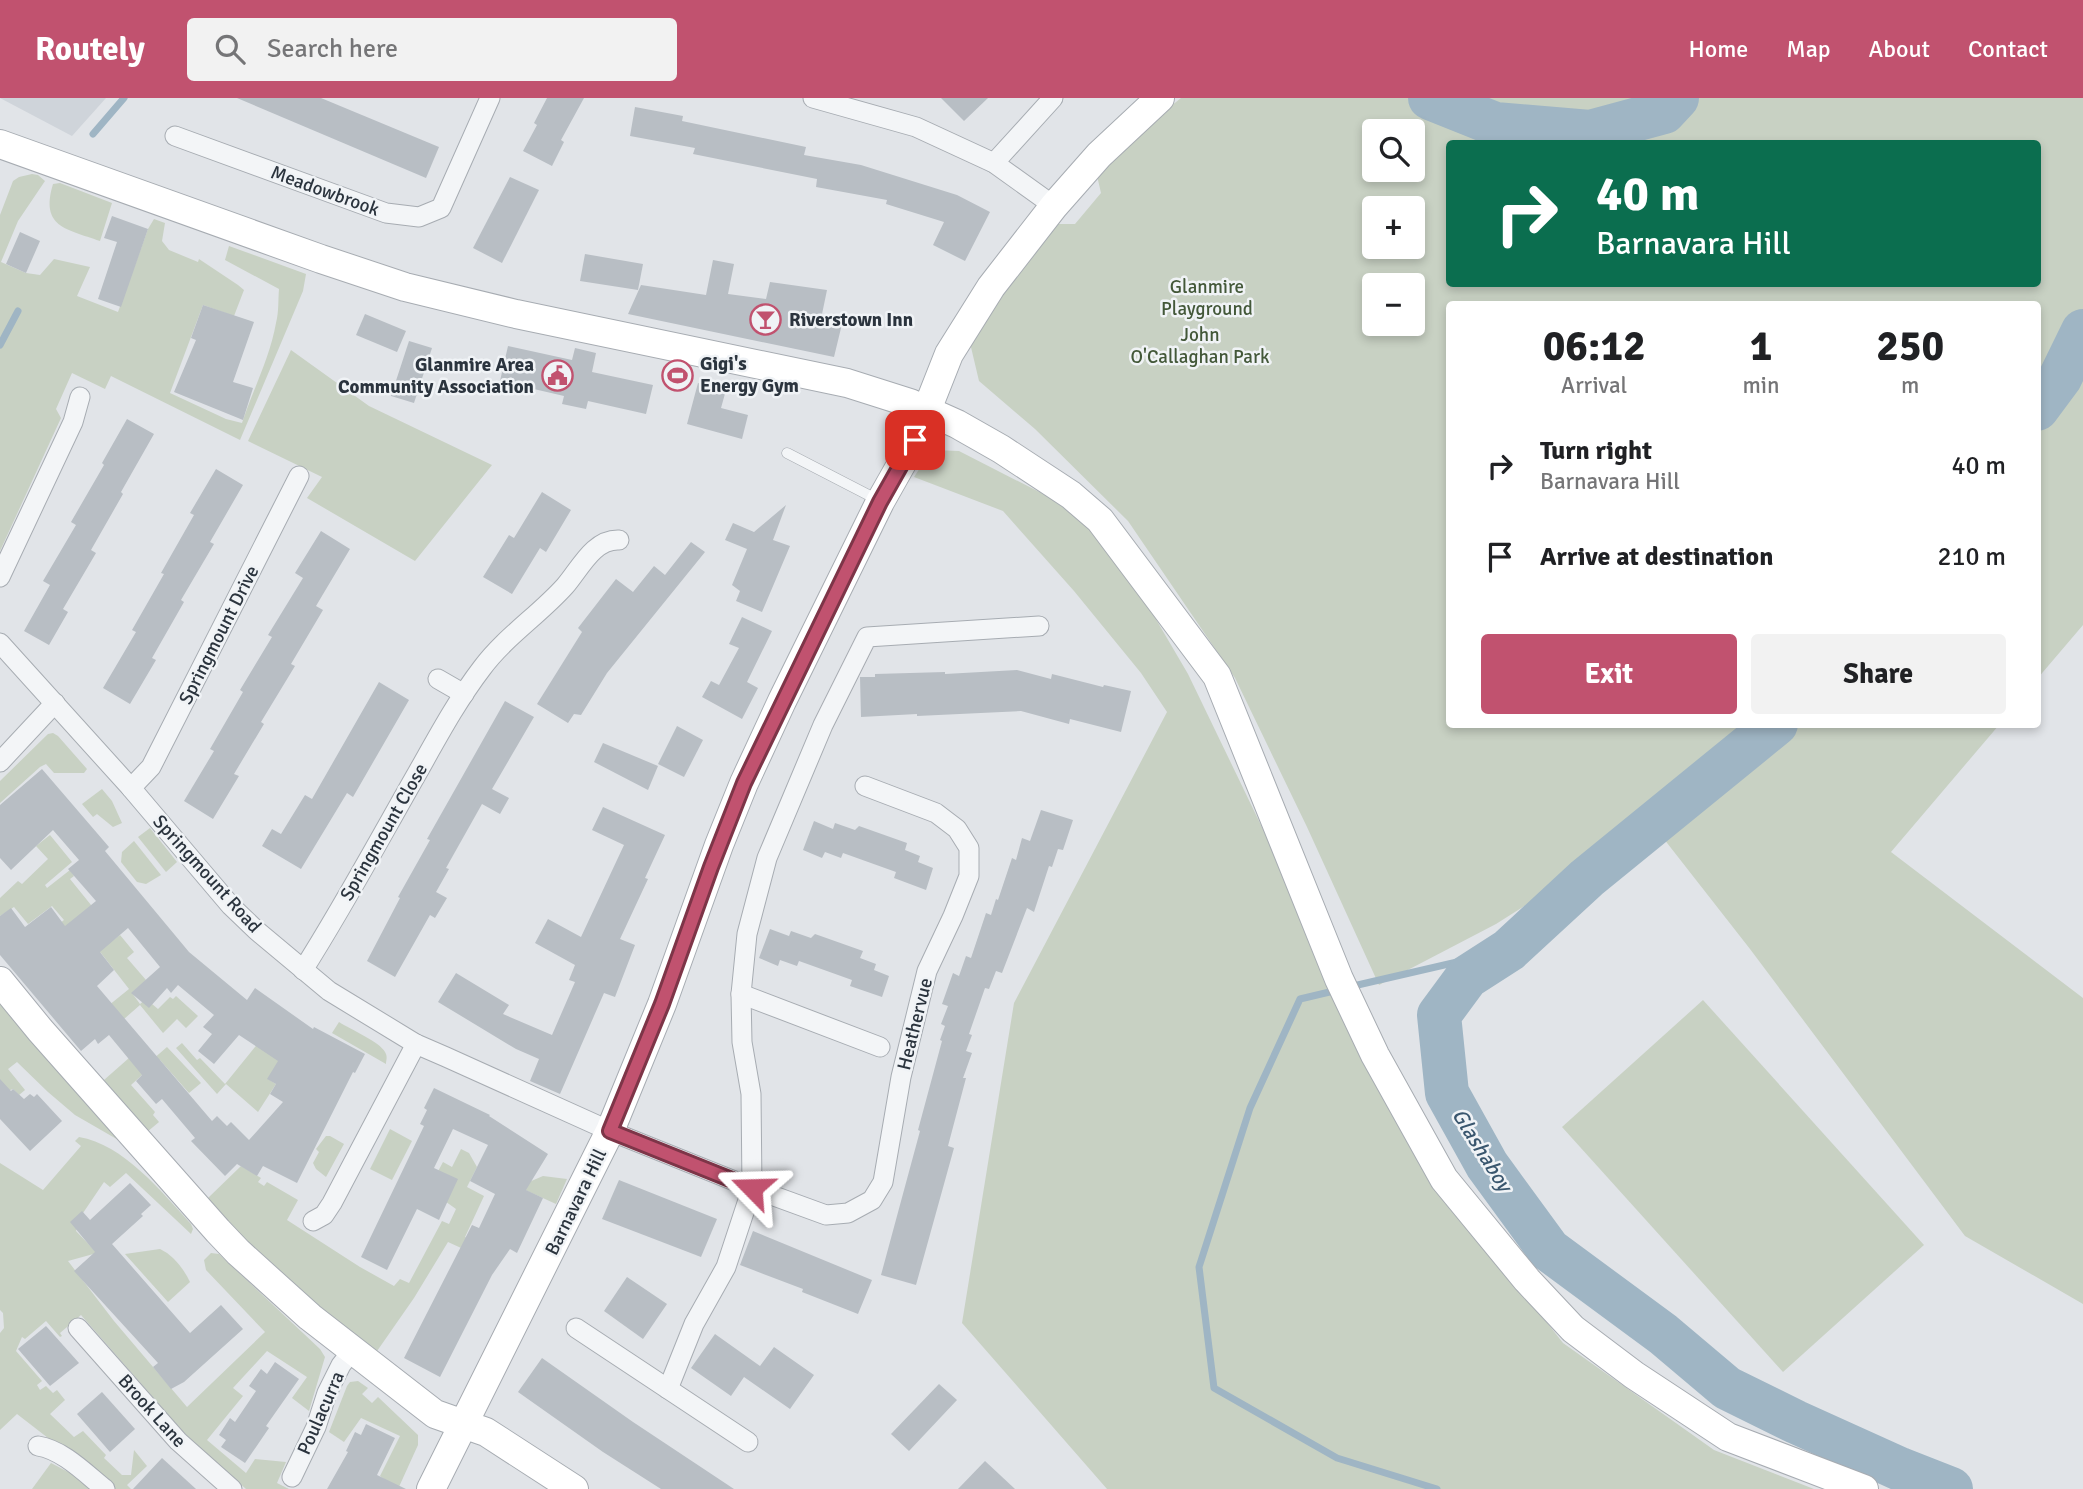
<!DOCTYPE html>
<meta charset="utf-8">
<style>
body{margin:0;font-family:Signika,sans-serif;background:#f2f2f2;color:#202124;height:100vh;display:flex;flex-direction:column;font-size:26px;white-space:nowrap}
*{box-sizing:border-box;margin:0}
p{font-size:23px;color:#757577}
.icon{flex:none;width:38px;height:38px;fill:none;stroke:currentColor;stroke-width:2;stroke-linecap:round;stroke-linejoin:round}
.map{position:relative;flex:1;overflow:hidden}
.panel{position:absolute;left:1446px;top:203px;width:595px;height:427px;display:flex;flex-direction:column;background:#fff;border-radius:7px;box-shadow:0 4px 10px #0003}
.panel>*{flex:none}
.hud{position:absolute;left:1446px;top:42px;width:595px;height:147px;border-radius:7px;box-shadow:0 4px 10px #0003;background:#0b6e4f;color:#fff;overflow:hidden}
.buttons{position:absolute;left:1362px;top:21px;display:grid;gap:14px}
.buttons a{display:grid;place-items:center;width:63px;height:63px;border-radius:7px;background:#fff;box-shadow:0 4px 10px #0003;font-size:35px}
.pin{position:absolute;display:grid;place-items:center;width:60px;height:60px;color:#fff;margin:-30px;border-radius:14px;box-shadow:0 4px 10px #0006}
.me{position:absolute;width:77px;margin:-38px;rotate:292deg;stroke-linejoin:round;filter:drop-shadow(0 0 5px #0008)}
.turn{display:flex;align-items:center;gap:24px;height:147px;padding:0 35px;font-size:32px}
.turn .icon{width:91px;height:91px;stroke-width:2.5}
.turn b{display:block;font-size:49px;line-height:60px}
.eta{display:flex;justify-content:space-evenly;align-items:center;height:119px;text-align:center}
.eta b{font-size:42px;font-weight:700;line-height:49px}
.button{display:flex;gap:14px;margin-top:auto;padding:14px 35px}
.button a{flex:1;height:80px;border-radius:7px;background:#c1526f;color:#fff;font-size:28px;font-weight:700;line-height:80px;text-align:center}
.button a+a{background:#f2f2f2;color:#202124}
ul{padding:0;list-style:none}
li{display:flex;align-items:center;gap:21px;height:91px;padding:0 35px}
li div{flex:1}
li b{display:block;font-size:26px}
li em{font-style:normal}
header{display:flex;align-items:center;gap:42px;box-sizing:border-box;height:98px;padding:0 35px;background:#c1526f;color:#fff}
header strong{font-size:33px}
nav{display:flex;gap:38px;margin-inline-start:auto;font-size:24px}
.search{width:490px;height:63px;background:#f2f2f2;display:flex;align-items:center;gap:18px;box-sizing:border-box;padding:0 24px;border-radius:7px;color:#757577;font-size:26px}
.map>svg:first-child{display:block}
.built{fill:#cfd4da}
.green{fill:#c8d1c3;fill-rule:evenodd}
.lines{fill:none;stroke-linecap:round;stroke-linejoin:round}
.stream{stroke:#9fb5c4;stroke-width:7}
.river{stroke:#9fb5c4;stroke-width:44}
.building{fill:#b8bec4;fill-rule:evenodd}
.lane-casing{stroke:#a7acb2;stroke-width:11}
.street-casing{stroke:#a7acb2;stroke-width:21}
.secondary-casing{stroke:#a7acb2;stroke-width:30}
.lane{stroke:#f3f5f7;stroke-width:10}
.street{stroke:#f3f5f7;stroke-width:19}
.secondary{stroke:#fff;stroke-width:28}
.route-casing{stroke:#7d3548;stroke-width:18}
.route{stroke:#c1526f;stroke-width:12}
.labels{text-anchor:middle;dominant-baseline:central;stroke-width:5;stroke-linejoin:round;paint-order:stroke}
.street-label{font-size:19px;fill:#2b343e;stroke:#f0f3f6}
.park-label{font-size:19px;fill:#435839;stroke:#f0f3f6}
.poi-label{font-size:19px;font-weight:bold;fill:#2b343e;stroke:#f0f3f6;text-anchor:start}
.water-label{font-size:21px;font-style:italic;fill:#39566e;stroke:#f0f3f6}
</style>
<header>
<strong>Routely</strong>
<div class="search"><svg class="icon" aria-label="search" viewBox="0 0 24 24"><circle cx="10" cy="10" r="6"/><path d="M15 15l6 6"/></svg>Search here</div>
<nav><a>Home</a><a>Map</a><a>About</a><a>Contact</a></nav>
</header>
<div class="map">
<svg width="2083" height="1391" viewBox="0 0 2083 1391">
<rect width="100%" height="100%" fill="#e1e4e8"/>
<polygon class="built" points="0,0 106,0 72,38"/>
<g class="green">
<path d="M1181,0H1435L1590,34L1627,23L1462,0H1650L1631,23L1664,14L1677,0H2083V215L2037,289V206H1449V626L1999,627L1891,754L2083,900V1206L1965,1138L1750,851L1653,727L1496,826L1379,887L1307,729L1235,580L1128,423L1035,331L979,283L970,245L1049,126H1075L1101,95L1095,69ZM1374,33H1412V72H1374ZM1449,46H2037V186H1449ZM1374,110H1412V149H1374ZM1374,187H1412V226H1374Z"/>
<path d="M32,76L38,77L45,83L18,123L1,164L26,175L40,177L54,161L90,169L77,198L118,214L148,131L154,121L165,125L162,143L169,152L198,164L199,161L238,187L244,192L234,218L203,207L170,295L226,321L242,325C253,292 270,259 276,225C279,214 278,202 279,191L225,162L229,148L306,176L303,193L240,342L111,278L105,291L72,275L56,311L61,320L0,453V117L13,83L19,79Z"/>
<path d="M60,85L112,105L100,143C66,131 40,129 53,86Z"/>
<polygon points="291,252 369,308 492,367 415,463 307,400 322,379 248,343"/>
<polygon points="2083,254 2083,527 2037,581 2037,330 2067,296"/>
<polygon points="932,352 959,353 1053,401 1081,420 1133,482 1188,576 1344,899 1439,1087 1563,1245 1714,1352 1814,1391 1107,1391 962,1225 1014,905 1167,614 1141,575 1074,493 1003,413 914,379"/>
<polygon points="53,635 58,638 87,671 84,675 54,675 46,666 40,669 0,705 0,683 48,636"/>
<polygon points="102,691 112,703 122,725 113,729 97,716 93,719 82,706"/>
<polygon points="150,730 177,764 166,774 138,739"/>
<polygon points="50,737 72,764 45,787 47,790 70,772 74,778 70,781 91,807 112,843 120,837 134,854 127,860 146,882 132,895 140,906 146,901 158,911 170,899 173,901 176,898 198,918 186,930 177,921 163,935 140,907 116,928 103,912 129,891 101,855 59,826 64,822 52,808 28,826 14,809 0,818 0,800 18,783 22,786 48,761 36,748"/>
<polygon points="134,743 161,777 146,786 137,784 121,764 122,754"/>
<polygon points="0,902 127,1047 75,1017 48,994 17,964 8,971 25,992 19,997 13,991 0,996"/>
<polygon points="1703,902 1924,1147 1783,1274 1562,1029"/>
<path d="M339,924C350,931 380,944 385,954C388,959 386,962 386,966L332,935Z"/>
<polygon points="264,938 290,957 268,981 276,986 258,1014 226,986 217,996 176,950 182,945 197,962 200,960 225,986"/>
<polygon points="167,949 201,985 189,995 160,962 152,962"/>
<polygon points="129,960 143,976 131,987 155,1014 153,1017 159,1024 147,1034 104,982"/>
<polygon points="390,1031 412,1043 392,1082 370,1071"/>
<polygon points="326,1038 330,1038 344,1046 326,1079 316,1071 313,1065 319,1054 316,1051"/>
<path d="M79,1039C123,1046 162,1094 191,1126L193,1131L191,1136L126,1075L110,1089L104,1084L83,1115L76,1133L97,1155L68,1163L114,1223L187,1309L265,1234L206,1172L204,1162L211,1155L219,1156L320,1251L325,1259L309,1313L292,1300L307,1279L267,1253L233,1290L243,1298L207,1342L246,1375L255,1361L286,1364L277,1385L289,1391H246L185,1336L81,1217L60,1235L62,1238L60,1239L46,1223L25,1241L22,1239L16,1253L42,1283L37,1287L40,1292L46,1288L53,1295L57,1292L65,1302L50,1316L74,1339L83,1333L106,1357L104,1360L122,1377H131L134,1352L147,1368L127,1387L131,1391H114L17,1316L0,1332V1235L4,1230L3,1215L0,1212V1065L43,1092L81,1048L75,1043Z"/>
<polygon points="461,1051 469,1055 477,1069 467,1089 484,1098 465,1139 488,1150 483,1160 448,1144 414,1200 375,1256 245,1147 208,1100 241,1068 261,1080 258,1084 264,1088 267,1084 298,1102 287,1122 360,1169 394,1188 400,1181 409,1185 442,1123 449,1126 456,1111 435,1096 435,1079 443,1064 452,1069"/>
<polygon points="543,1078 567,1081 556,1106 523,1091 529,1084"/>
<path d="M160,1151C173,1157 184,1171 190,1184L168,1204L125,1156Z"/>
<polygon points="358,1283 368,1290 362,1296 372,1305 378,1299 418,1337 418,1347 398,1391 380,1378 400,1338 361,1320 344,1344 329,1334 347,1288 350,1284"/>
<polygon points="51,1365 72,1376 90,1391 32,1391"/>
</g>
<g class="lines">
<g class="stream">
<polyline points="93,36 124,0"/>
<polyline points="0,247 18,213"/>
<polyline points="1349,889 1509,852"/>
<polyline points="1338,892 1300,901 1250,1010 1199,1169 1214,1290 1337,1360 1437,1391"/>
</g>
<g class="river">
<polyline points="1430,0 1495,26 1590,34 1664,14 1677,0"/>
<polyline points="2037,311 2060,280 2083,233"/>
<polyline points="1776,626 1587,780 1509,852 1467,879 1439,917 1447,995 1487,1067 1549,1152 1663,1236 1727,1290 1796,1324 1900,1371 1951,1391"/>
</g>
</g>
<g class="building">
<polygon points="237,0 321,0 439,49 426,80"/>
<polygon points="547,0 584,0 561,42 564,44 552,68 523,53 537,27 534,25"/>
<polygon points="941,0 988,0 964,23"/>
<polygon points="635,9 683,18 682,23 806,49 804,57 861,67 957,97 990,114 965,163 933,147 944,124 886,106 887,102 816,89 817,81 693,56 695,50 630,38"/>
<polygon points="510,79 539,92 502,165 473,150"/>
<polygon points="112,118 148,131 121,209 98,201 117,144 104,140"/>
<polygon points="20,134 40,143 26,175 6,166"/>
<polygon points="585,156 643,166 638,192 580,183"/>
<polygon points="713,162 734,166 728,196 766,201 770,184 827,192 821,221 842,226 834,259 628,216 641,187 706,197"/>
<polygon points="203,207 254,224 233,284 253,290 243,322 174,294 196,242 191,240"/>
<polygon points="365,216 406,233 397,254 356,237"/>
<polygon points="409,243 432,250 414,305 391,298"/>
<polygon points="508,248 572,262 575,250 596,255 592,274 653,287 646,316 588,303 586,311 562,306 564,298 500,283"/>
<polygon points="669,265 688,269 684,288 665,284"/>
<polygon points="698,285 726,292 721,310 748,317 742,341 687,326"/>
<polygon points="127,321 154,336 121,394 123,396 91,452 96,455 63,511 68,514 49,547 24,533 50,487 43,483 76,427 71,424 104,367 102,365"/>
<polygon points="216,371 243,387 210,444 214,446 181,502 184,504 152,560 156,562 130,606 103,590 136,534 132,532 164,476 161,475 194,417 190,415"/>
<polygon points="542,394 571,412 546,454 540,450 512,496 483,479 509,437 514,440"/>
<polygon points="786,407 773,442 790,448 762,514 736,503 740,493 732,487 747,451 725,442 733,425 754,434"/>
<polygon points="321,433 350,451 316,508 323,512 291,566 295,568 261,624 264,626 234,676 239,678 213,721 184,703 214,653 210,651 243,594 240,592 272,539 268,537 303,480 295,475"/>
<polygon points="691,444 705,454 607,575 581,617 574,616 568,625 537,606 582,534 578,530 616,481 633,494 654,468 665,477"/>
<polygon points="742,519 772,533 747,584 758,590 742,621 702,599 711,583 719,587 739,550 729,546"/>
<polygon points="1017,572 1051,581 1052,576 1103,589 1104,587 1131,593 1121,634 1070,621 1069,626 1021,613 917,618 917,616 861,619 860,579 875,579 875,576 945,574 945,576"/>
<polygon points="379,584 409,602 353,699 347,695 301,771 262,748 272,731 281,736 305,697 312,701"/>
<polygon points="505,603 534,619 492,691 509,700 500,716 482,706 446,770 449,771 436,794 447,800 435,820 430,817 395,879 367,863 400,800 398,799 430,742 427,741"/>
<polygon points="677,628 703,642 684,679 658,666"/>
<polygon points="603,645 658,668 648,692 594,664"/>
<path d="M42,671L109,749L105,753L189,854L247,902L255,890L313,931L314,929L365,956L355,975L353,974L297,1085L263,1068L257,1078L237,1066L225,1078L191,1043L195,1040L162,1001L156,1006L136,983L142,977L109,937L98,946L95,941L81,953L0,857V818L11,810L25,829L51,809L65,828L96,803L68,771L79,762L53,732L11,772L0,760V707ZM128,830L160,869L131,895L149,910L167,890L171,895L178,887L214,917L203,929L212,936L198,953L214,966L239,937L278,963L267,981L276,986L270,996L283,1004L249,1042L231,1024L227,1028L217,1018L212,1023L97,888L114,872L100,854Z"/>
<polygon points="603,709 665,737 645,780 648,781 620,841 635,847 615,899 604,895 560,996 530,983 539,961 516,951 438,904 456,875 509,907 503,916 552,937 575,884 569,882 575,867 535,845 548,821 581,839 624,747 592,732"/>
<polygon points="1041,712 1073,722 1063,752 1058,751 1052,769 1049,768 1034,814 1027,810 1002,875 996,873 989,891 985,890 969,936 972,937 966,953 972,955 963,980 966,980 948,1048 954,1050 916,1187 881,1177 920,1033 918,1032 942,943 940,942 945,928 941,926 948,908 942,906 953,875 959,878 966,858 971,860 986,815 991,817 996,801 998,802 1012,760 1016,762 1022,740 1030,743"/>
<polygon points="814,723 833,731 835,725 855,732 859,728 907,745 905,752 920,758 918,764 933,770 926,792 894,780 896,774 843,755 841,760 825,754 822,760 803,752"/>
<polygon points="770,831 789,838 791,833 811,840 815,836 863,853 860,860 876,866 874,872 889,878 882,899 850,888 852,882 799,863 797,868 780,862 778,868 759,860"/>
<polygon points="0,981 11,993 13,991 24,1001 30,996 34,999 37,996 62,1023 30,1053 0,1021"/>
<polygon points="434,990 490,1017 489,1018 548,1056 526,1092 543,1100 517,1155 510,1151 492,1177 440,1279 404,1260 472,1127 479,1130 495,1096 470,1083 488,1047 453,1031 434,1070 458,1081 439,1122 417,1111 387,1172 361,1159 424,1028 420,1026 427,1012 424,1010"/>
<polygon points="619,1082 717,1121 701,1159 602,1121"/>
<polygon points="130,1085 151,1107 141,1116 143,1118 112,1146 190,1235 221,1207 243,1231 184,1284 171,1291 153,1269 158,1265 74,1173 95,1154 70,1124 82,1113 90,1122"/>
<polygon points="753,1133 872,1182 858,1216 802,1194 803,1191 740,1167"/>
<polygon points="627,1179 667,1206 643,1241 604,1213"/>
<polygon points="46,1228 79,1265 50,1288 18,1251"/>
<polygon points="715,1236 760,1268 774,1249 814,1277 790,1311 744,1279 731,1298 691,1270"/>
<polygon points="542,1260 633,1324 734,1391 661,1391 603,1354 518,1294"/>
<polygon points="275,1264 299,1281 266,1328 269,1330 245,1365 221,1349 226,1342 219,1337 230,1320 235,1324 256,1293 249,1288 261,1271 267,1276"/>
<polygon points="939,1286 957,1302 909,1353 891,1336"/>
<polygon points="102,1294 135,1331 110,1354 77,1316"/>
<polygon points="366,1326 395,1340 377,1377 406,1391 327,1391 348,1354 346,1353 355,1334 361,1337"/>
<polygon points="162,1360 196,1391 133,1391"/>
<polygon points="985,1363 1015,1391 958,1391"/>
</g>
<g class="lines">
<defs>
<polyline id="lane" points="787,355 880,403"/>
<g id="street">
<polyline points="813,0 916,29 994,65 1054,108"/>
<polyline points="175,38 386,115 419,119 441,110 490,0"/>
<polyline points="994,65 1053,0"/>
<polyline points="0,479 73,324 80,299"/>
<polyline points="0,545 131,690 231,808 256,832 329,893 416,946 446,959 610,1033 752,1090 826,1117 848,1115 872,1102 883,1084 901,979 927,873 953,818 969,778 969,750 957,731 936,715 865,688"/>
<polyline points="438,581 464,596"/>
<polyline points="0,664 55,605"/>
<polyline points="131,690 151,669 299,378"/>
<path d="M303,872C343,809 378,744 415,679C436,642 456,604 482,570C505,539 539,517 565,488C580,471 593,441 619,442"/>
<polyline points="741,896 880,949"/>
<polyline points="313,1123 324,1117 332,1105 416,946"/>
<polyline points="78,1230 178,1343 232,1391"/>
<polyline points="576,1230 748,1344"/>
<polyline points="668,1291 694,1226 726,1169 752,1090 751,996 742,944 741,896 747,836 767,760 823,627 867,539 1039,528"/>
<path d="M38,1348C63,1352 85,1375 105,1391"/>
<polyline points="292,1379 316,1329 327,1295 341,1267 352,1253"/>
</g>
<g id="secondary">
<polyline points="0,46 321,161 405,189 516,216 847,285 910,305 957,326 1001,351 1071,397 1100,422 1217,578 1339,881 1375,957 1444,1081 1527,1182 1573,1231 1634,1277 1728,1339 1864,1391"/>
<polyline points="0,883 40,932 218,1133 238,1154 310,1219 435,1316 486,1334 574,1391"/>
<polyline points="431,1391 610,1033 662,906 719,747 744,685 782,603 880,404 915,342 949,256 991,189 1054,108 1099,57 1160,0"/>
</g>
</defs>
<use href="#lane" class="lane-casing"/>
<use href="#street" class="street-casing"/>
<use href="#secondary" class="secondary-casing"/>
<use href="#lane" class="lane"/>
<use href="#street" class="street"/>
<use href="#secondary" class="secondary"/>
</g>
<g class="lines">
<defs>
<polyline id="route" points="752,1090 610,1033 662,906 711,769 744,685 880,404 915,342"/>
</defs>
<use href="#route" class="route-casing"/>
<use href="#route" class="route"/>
</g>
<defs>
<symbol id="bar-ring" viewBox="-11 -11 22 22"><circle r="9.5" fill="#f0f3f6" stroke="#c1526f" stroke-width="1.5"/><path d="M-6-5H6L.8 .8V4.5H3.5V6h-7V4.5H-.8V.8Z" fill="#c1526f"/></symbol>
<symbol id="stadium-ring" viewBox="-11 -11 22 22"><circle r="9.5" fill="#f0f3f6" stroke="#c1526f" stroke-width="1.5"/><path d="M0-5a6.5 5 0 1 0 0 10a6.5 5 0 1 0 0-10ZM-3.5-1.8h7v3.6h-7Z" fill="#c1526f"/></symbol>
<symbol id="civic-ring" viewBox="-11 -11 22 22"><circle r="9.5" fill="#f0f3f6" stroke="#c1526f" stroke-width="1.5"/><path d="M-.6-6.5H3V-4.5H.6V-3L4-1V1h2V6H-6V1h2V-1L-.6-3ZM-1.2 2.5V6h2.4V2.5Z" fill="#c1526f"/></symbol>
</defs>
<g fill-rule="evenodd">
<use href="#bar-ring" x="748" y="204" width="35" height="35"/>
<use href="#stadium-ring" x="660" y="260" width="35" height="35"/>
<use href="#civic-ring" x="540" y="260" width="35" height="35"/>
</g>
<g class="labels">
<g class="street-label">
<text transform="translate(325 93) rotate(20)">Meadowbrook</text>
<text transform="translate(219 537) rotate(-63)">Springmount Drive</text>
<text transform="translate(384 734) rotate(-60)">Springmount Close</text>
<text transform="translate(207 776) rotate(48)">Springmount Road</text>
<text transform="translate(915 926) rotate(-76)">Heathervue</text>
<text transform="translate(576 1104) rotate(-64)">Barnavara Hill</text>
<text transform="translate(152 1313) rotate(48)">Brook Lane</text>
<text transform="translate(321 1315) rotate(-66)">Poulacurra</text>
</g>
<g class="park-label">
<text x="1207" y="189">Glanmire<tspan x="1207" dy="22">Playground</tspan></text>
<text x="1200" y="237">John<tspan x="1200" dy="22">O'Callaghan Park</tspan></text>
</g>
<g class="poi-label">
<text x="789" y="222">Riverstown Inn</text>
<text x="700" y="266">Gigi's<tspan x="700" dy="22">Energy Gym</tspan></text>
<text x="534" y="267" text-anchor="end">Glanmire Area<tspan x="534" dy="22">Community Association</tspan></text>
</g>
<g class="water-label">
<text transform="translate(1482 1052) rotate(58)">Glashaboy</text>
</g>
</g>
</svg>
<div class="buttons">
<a><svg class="icon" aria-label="search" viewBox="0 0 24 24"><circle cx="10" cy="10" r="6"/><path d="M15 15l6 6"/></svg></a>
<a>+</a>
<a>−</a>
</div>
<div class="pin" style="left:915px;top:342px;background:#d93025"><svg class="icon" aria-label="arrive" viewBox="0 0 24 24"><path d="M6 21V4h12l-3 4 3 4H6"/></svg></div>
<svg class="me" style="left:752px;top:1090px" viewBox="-20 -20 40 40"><path d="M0-17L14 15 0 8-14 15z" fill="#c1526f" stroke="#fff" stroke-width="4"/></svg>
<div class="hud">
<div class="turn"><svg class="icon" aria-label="right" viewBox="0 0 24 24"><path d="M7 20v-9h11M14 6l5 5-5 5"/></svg><div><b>40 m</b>Barnavara Hill</div></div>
</div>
<section class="panel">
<div class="eta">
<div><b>06:12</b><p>Arrival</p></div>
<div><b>1</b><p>min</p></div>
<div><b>250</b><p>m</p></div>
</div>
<ul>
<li><svg class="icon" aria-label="right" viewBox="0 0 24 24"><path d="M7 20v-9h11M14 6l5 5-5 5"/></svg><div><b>Turn right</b><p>Barnavara Hill</p></div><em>40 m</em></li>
<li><svg class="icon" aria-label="arrive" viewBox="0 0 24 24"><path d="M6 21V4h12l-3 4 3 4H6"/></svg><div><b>Arrive at destination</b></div><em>210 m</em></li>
</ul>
<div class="button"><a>Exit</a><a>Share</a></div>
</section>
</div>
